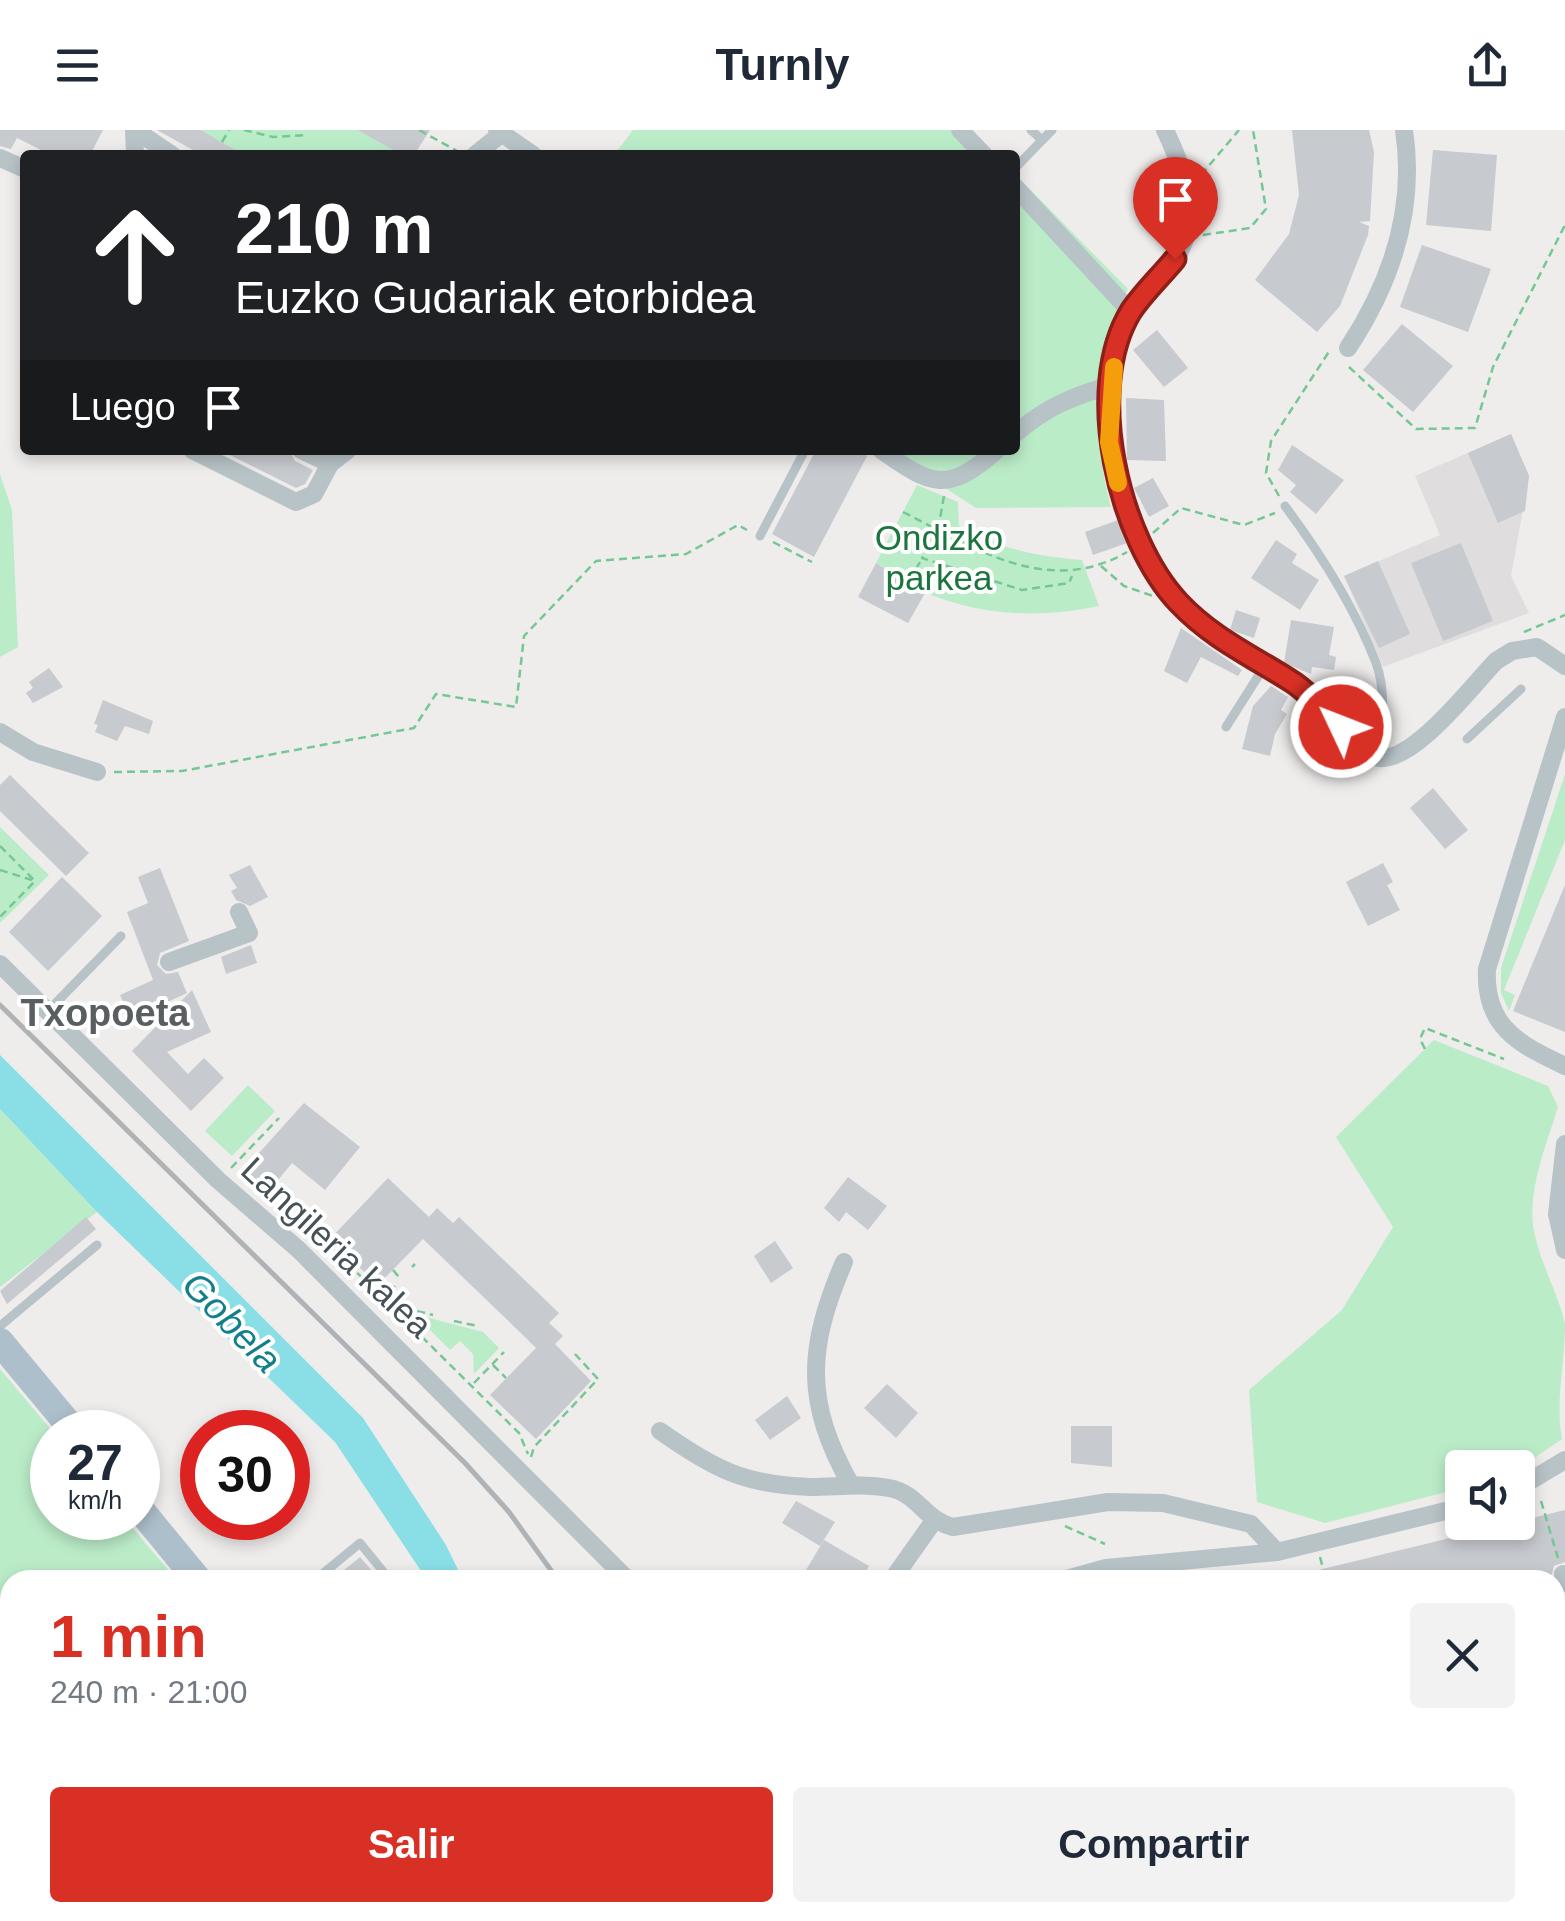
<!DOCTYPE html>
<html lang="es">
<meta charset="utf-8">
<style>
body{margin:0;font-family:Arial,sans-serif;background:#f2f2f3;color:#1f2937;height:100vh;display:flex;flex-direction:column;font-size:38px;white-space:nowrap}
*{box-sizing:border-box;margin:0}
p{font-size:32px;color:#747a83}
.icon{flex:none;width:55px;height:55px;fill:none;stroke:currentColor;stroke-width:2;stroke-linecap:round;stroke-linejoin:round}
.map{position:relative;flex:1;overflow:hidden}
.drawer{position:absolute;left:0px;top:1440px;width:1565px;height:352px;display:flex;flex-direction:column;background:#fff;border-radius:30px 30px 0 0;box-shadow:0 5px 15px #0003}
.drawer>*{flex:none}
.guide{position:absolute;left:20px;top:20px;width:1000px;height:305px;border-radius:10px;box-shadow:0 5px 15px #0003;background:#202124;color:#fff;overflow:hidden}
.buttons{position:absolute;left:1445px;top:1320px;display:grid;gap:20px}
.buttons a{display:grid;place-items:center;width:90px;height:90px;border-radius:10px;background:#fff;box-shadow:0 5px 15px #0003;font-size:50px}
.speed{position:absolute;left:30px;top:1280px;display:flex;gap:20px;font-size:50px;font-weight:700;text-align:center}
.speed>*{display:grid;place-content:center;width:130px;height:130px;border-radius:50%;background:#fff;box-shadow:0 5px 15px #0003;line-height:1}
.speed small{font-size:25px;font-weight:400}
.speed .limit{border:15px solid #d22;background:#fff;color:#111}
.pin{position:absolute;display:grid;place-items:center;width:85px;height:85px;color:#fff;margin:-102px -42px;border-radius:50% 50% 50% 0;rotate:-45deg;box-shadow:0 0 10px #0007}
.pin .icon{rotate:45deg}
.me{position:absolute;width:110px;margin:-55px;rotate:313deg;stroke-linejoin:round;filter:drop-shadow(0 0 8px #0008)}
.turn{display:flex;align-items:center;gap:35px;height:210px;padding:0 50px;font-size:45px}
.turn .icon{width:130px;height:130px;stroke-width:2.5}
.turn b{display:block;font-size:70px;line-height:85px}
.then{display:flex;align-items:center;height:95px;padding:0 50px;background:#0003;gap:20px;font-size:38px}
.round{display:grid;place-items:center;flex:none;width:105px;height:105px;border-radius:10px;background:#f2f2f3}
.head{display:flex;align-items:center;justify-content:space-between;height:170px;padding:0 50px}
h1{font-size:60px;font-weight:700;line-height:75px;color:#d93025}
.button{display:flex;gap:20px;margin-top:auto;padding:20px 50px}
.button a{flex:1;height:115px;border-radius:10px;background:#d93025;color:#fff;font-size:40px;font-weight:700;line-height:115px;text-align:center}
.button a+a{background:#f2f2f3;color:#1f2937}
header{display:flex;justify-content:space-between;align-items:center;height:130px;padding:0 50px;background:#fff;font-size:45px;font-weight:700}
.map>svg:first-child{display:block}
.education{fill:#e0ddde}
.green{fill:#bbecc8}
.water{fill:#8adfe7}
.building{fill:#c7cacf}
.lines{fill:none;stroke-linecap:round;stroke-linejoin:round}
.path{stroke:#75c794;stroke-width:2.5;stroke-dasharray:8 5;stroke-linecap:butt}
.lane{stroke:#b8c3c8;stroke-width:9}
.street{stroke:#b8c3c8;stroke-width:18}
.primary{stroke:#adbfca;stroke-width:28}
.rail{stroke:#afb3b6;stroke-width:5}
.route-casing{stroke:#8d1f18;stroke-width:25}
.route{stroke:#d93025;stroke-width:18}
.slow{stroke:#f59e0b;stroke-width:18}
.labels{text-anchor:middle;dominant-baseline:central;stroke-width:8;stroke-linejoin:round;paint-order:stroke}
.park-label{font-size:35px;fill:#1b753c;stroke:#fff}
.street-label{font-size:35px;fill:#465258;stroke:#fff}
.neighbourhood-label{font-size:38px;font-weight:bold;fill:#595e61;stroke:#fff}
.water-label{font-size:38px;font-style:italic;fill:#138089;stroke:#fff}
</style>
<header><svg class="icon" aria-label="menu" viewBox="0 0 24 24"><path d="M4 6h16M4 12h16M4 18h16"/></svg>Turnly<svg class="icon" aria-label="share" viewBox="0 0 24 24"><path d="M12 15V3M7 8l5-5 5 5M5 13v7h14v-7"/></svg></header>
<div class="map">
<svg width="1565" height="1791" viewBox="0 0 1565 1791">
<rect width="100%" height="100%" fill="#efecec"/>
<polygon class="education" points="1511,304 1529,346 1511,446 1529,483 1383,537 1344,446 1440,405 1415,346"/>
<g class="green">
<polygon points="201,0 357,0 402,25 244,25"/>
<polygon points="633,0 971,0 996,25 614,25"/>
<path d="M1015,44L1128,159C1095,228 1091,303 1111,377L976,378L886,320H1015Z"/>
<polygon points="0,344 12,380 18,517 0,527"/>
<path d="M917,355L958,372L959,396C1000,419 1035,426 1082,430L1099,476C1034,490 967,485 907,454L908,450L876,433Z"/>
<polygon points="1565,644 1565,710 1504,860 1515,865 1509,881 1501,863 1501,838"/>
<polygon points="0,697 49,745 0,793"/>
<path d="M1434,910L1548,956L1558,977C1546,1016 1525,1065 1535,1106C1542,1136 1558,1164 1565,1194C1565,1233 1555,1272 1562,1309L1518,1339L1462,1338V1358L1325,1393L1257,1372L1249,1260L1342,1180L1393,1097L1336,1007Z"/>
<polygon points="248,955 275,981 232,1026 205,1001"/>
<polygon points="0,979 97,1082 0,1157"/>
<polygon points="414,1184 483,1202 499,1218 474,1244 473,1224 460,1211 450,1220"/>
<polygon points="0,1239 53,1302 52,1388 124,1388 177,1450 10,1450 10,1782 344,1783 332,1791 0,1791"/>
</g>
<polygon class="water" points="0,925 363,1288 446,1415 463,1450 427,1450 335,1312 97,1082 0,979"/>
<g class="building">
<polygon points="0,0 103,0 90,25 51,25 17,8 11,19 0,16"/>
<polygon points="157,0 201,0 244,25 202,25"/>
<polygon points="357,0 430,0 414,25 402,25"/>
<polygon points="1292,0 1369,0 1374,22 1370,91 1359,92 1369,96 1368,105 1340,176 1317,202 1255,150 1289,104 1299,65"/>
<polygon points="1433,20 1497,25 1491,101 1426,95"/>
<polygon points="1422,115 1491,139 1468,202 1400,177"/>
<polygon points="1402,194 1453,236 1413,282 1363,240"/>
<polygon points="1157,200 1188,238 1164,257 1133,220"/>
<polygon points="1126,268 1164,270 1166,331 1127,330"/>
<polygon points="1511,304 1529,346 1525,381 1498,393 1468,323"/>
<polygon points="1292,315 1344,350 1316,384 1290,362 1296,355 1278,340"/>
<polygon points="220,320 289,320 295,331 313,340 305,354 296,358"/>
<polygon points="816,320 857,320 867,326 814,427 772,404"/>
<polygon points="1153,348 1169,376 1149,387 1134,358"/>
<polygon points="1118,390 1127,413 1093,425 1085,402"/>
<polygon points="1276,410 1297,424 1292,433 1319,450 1300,480 1251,448"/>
<polygon points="1461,413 1493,491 1443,511 1411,433"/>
<polygon points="1378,431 1410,504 1379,518 1344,446"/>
<polygon points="876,433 925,463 908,493 858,467"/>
<polygon points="1236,480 1260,488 1254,508 1230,500"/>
<polygon points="1291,490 1334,497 1329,525 1336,527 1334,540 1312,537 1311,544 1284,533"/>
<polygon points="1181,498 1242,540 1238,546 1201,527 1187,553 1164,541"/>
<polygon points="49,538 63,557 33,573 26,563 33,558 29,552"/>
<polygon points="1271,556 1288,567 1281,580 1287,584 1275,604 1270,626 1242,619 1253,576"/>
<polygon points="103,570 153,591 149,604 125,596 117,611 95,602 98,595 94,594"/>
<polygon points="10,645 89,723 66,746 0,681 0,655"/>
<polygon points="1433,658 1468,700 1445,719 1410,678"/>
<polygon points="1383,733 1393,752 1387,755 1400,780 1368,796 1346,752"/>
<polygon points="250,735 268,767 250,776 236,770 231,761 237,758 229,745"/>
<polygon points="160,738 189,811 160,823 157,835 166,844 178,842 187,863 131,889 120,865 153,850 127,782 148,773 138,747"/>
<polygon points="62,747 102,786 48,841 9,802"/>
<polygon points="1565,755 1565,902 1513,881"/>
<polygon points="251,815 257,833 226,844 221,827"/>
<polygon points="192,860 211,902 167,922 188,944 204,928 224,948 191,981 132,921"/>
<polygon points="304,973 360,1017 325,1060 292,1033 265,1066 239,1045"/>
<polygon points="848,1047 887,1076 868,1100 846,1082 839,1092 824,1078"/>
<polygon points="388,1048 429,1087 437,1078 453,1093 459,1087 559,1183 549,1193 563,1206 555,1214 591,1251 536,1309 490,1265 536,1218 526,1208 423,1109 378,1155 330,1109"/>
<polygon points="86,1087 96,1099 7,1174 0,1161"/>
<polygon points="775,1111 793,1138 771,1153 754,1126"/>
<polygon points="887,1254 918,1283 896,1308 864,1278"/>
<polygon points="787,1266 801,1288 770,1310 755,1290"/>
<polygon points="1071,1296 1112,1296 1112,1337 1071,1333"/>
<polygon points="796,1371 835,1392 820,1416 782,1393"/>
<polygon points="1565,1380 1565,1432 1554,1436 1551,1448 1299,1450 1298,1445"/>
<polygon points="824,1410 869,1436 861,1450 800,1450"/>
<polygon points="360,1427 380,1450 332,1450"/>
</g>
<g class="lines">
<g class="path">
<polyline points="244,0 273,7 306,5"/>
<polyline points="419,0 457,21"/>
<polyline points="222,12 229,0"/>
<polyline points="1201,45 1239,0"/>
<polyline points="1203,105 1250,98 1266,79 1253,0"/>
<polyline points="1349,237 1416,299 1475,298 1493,237 1565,95"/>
<polyline points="944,366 938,400 922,428 1022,460 1069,453 1072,446"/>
<polyline points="1279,366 1266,343 1271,311 1330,220"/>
<path d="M903,382C975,418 1048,468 1127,422"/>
<polyline points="1153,403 1181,378 1244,395 1275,383"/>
<polyline points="773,412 812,432"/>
<polyline points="1101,436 1124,456 1153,466"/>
<polyline points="909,450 922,429"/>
<polyline points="1524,502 1565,485"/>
<polyline points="114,642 182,641 414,598 436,564 516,577 524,506 596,431 686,424 738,395 747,400"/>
<polyline points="0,716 35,751 0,787"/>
<polyline points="0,740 32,750"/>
<polyline points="1425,919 1420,909 1425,898 1504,929"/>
<polyline points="231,1038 279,988"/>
<polyline points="287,1086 318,1104 519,1303 528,1324"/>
<polyline points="412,1137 415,1134"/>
<polyline points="393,1140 399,1147"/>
<polyline points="385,1167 395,1156"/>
<polyline points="392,1175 433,1185"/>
<polyline points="454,1191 478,1196"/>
<polyline points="493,1235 506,1248"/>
<polyline points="474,1253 504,1222"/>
<polyline points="531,1327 534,1317 598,1249 575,1224"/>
<polyline points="1541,1371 1558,1428"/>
<polyline points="1065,1396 1105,1414"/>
<polyline points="1320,1427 1326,1450"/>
<polyline points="472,1782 474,1791"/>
</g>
<g class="lane">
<polyline points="1031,0 1042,10"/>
<polyline points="1015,38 1052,0"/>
<path d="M1285,376C1320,423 1355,478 1376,533C1387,562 1382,598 1379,628"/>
<polyline points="760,406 805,320"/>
<polyline points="1226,597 1264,537"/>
<polyline points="1467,609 1521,559"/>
<polyline points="48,881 121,806"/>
<polyline points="0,1196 97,1115"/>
<polyline points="315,1450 360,1413 390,1450"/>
<polyline points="641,1782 646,1791"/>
<polyline points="763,1782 766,1791"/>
<polyline points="1307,1782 1309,1791"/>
<polyline points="1403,1782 1405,1791"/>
<polyline points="1418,1782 1420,1791"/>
<polyline points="604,1791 615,1782"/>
</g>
<g class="street">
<polyline points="134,0 135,25"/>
<polyline points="135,0 172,25"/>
<polyline points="497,0 533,25"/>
<polyline points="960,0 984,25"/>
<path d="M1165,0C1185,43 1203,86 1175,130C1162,149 1142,163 1131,182C1082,264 1120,400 1175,470C1194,494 1226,515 1252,532C1265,539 1281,543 1294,552C1325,574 1347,607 1379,628C1414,632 1471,557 1496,531L1512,521L1537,517L1565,536"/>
<polyline points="475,25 501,4"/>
<polyline points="0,28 25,39"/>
<polyline points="1015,57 1131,182"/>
<path d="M1348,218C1391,153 1416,79 1404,0"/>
<path d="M1015,304C1046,277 1073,266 1112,255"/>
<polyline points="192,320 296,372 314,364 330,334 348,320"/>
<polyline points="301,320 330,334"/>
<path d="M881,320C932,356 947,364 997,320"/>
<path d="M1565,587L1487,839C1484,896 1518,914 1565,936"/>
<polyline points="0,602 33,622 97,642"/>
<polyline points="169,832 249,803 239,782"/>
<polyline points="0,834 218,1050 299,1120 628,1450"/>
<polyline points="1565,1014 1557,1084 1565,1120"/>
<path d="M844,1132C807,1218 804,1272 851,1355"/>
<path d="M660,1301C714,1339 744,1355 811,1357C837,1357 862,1353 889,1358C918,1363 924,1390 953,1397L1108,1372L1163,1373L1251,1394L1277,1422"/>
<polyline points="1518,1358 1565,1330"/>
<polyline points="1563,1444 1565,1453"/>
<polyline points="892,1450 933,1392"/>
<polyline points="1063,1450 1106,1438 1277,1422 1462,1377"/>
<polyline points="1555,1492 1565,1489"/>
<polyline points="1555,1572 1565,1569"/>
<polyline points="1555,1664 1565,1662"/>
</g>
<g class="primary">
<polyline points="0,1212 75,1302"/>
<polyline points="138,1377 198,1450"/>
<polyline points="355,1791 365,1782"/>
</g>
<g class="rail">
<polyline points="0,875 465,1333 509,1382 558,1450"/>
<polyline points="708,1782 712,1791"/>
</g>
</g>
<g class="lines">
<defs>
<path id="route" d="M1175,129C1161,146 1143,163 1131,181C1083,259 1119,410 1179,473C1212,508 1252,526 1291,551C1309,562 1325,582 1341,597"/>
</defs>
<use href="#route" class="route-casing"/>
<use href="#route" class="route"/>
<polyline class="slow" points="1114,237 1109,312 1118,353"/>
</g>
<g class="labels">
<g class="park-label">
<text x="939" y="407">Ondizko<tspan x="939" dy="40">parkea</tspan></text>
</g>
<g class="street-label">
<text transform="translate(337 1117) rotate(43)">Langileria kalea</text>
</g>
<g class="neighbourhood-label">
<text x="105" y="883">Txopoeta</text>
</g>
<g class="water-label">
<text transform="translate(232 1192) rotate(46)">Gobela</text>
</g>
</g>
</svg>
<div class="buttons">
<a><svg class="icon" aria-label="sound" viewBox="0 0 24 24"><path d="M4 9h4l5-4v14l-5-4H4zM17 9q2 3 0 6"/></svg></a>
</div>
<div class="speed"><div>27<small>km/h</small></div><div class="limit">30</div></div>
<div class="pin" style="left:1175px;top:129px;background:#d93025"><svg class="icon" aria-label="arrive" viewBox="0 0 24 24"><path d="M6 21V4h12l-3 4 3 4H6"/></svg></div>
<svg class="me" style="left:1341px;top:597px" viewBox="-20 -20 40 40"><circle r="17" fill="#d93025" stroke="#fff" stroke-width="3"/><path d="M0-11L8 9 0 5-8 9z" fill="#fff"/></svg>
<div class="guide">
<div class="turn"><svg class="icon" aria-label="ahead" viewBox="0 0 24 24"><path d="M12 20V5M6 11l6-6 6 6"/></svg><div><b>210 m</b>Euzko Gudariak etorbidea</div></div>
<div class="then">Luego<svg class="icon" aria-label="arrive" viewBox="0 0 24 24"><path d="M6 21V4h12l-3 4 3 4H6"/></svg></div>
</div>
<section class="drawer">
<div class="head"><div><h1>1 min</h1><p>240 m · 21:00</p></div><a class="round"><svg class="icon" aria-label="close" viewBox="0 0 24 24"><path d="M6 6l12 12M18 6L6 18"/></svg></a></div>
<div class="button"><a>Salir</a><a>Compartir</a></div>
</section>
</div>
